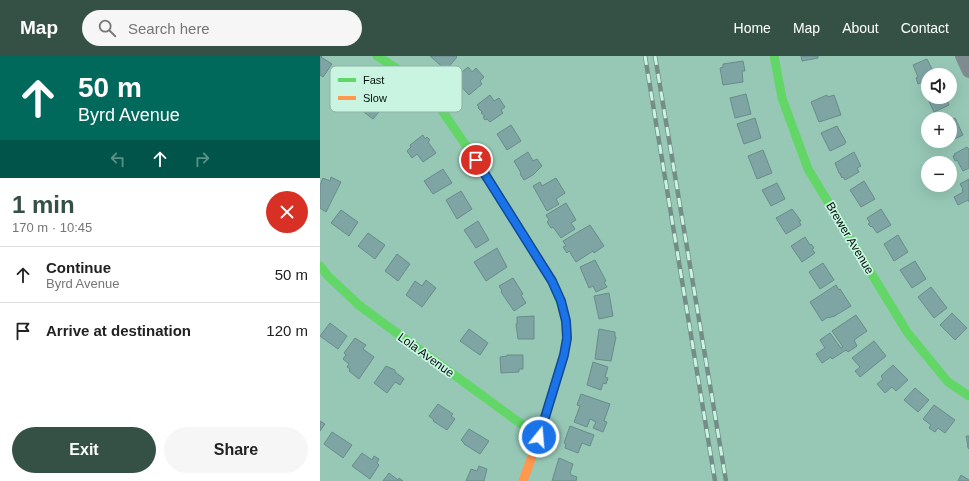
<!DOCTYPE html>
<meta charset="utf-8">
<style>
body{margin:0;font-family:Arial,sans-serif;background:#f6f6f6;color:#222;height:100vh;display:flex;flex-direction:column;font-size:15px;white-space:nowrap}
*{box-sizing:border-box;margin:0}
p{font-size:13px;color:#767676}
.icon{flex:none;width:22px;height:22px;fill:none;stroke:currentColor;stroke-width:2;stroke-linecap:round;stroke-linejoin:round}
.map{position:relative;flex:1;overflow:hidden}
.panel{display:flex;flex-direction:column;background:#fff;width:320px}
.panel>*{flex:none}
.guide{background:#00695c;color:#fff;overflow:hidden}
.controls{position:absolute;left:601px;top:12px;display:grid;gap:8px}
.controls a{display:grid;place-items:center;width:36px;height:36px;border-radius:50%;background:#fff;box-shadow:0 4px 16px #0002;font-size:20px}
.pin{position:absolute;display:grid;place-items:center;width:34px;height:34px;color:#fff;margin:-17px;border:2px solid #fff;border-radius:50%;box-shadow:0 1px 4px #0007}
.me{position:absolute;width:44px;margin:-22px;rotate:17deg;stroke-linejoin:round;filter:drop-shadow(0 0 3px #0008)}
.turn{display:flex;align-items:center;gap:14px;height:84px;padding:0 12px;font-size:18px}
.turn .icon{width:52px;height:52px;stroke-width:2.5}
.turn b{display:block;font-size:28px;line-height:34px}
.lanes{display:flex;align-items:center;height:38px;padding:0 12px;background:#0003;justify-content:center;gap:20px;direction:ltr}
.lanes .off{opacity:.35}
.round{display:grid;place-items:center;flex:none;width:42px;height:42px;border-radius:21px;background:#f6f6f6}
.headline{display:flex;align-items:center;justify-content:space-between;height:68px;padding:0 12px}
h1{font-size:24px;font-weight:800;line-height:30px;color:#355146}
.primary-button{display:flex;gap:8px;margin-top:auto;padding:8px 12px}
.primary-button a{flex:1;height:46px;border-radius:24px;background:#355146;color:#fff;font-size:16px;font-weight:800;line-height:46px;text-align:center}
.primary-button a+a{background:#f6f6f6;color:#222}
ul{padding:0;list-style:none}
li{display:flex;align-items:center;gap:12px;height:56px;padding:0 12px;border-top:1px solid #e0e0e0}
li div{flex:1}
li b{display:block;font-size:15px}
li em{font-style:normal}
header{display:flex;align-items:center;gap:24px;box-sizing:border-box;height:56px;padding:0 20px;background:#355146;color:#fff}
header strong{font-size:19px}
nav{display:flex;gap:22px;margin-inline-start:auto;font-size:14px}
.search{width:280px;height:36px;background:#f6f6f6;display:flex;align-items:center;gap:10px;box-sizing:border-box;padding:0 14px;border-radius:22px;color:#767676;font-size:15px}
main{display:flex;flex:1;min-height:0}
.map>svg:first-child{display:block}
.building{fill:#7ea5a4;stroke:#688c89}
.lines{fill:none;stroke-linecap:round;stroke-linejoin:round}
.street{stroke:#7f8c8f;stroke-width:14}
.fast{stroke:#63d668;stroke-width:9}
.slow{stroke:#ff974d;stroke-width:9}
.rail-casing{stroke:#748e87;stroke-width:4.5}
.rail{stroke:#c9f4e2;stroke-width:3;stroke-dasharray:9;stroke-linecap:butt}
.route-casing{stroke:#114b97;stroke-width:10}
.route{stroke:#1a73e8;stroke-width:7}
.labels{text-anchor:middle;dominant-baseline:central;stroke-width:3.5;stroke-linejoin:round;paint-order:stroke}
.street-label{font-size:12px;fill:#001109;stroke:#c9f4e2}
.key{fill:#c9f4e2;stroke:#8db0a1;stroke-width:1}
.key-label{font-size:11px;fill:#001109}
</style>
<header>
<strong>Map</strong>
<div class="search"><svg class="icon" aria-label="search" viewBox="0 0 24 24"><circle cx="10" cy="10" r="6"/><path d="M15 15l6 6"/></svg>Search here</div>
<nav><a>Home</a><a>Map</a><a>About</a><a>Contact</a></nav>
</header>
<main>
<section class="panel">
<div class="guide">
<div class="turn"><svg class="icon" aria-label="ahead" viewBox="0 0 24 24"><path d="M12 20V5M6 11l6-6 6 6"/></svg><div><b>50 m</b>Byrd Avenue</div></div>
<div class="lanes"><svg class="icon off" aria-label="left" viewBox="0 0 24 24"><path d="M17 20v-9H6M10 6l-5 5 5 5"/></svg><svg class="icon" aria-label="ahead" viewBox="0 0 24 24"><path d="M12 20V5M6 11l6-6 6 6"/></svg><svg class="icon off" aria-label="right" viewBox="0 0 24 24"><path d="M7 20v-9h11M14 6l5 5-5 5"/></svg></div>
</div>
<div class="headline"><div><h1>1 min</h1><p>170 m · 10:45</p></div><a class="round" style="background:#d93025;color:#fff"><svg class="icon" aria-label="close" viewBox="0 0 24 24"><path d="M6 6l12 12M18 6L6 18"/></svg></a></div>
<ul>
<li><svg class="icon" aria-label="ahead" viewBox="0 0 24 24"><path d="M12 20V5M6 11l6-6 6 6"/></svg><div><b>Continue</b><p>Byrd Avenue</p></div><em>50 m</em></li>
<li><svg class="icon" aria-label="arrive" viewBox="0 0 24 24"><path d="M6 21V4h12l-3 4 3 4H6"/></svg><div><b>Arrive at destination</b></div><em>120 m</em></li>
</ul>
<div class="primary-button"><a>Exit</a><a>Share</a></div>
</section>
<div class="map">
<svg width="649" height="425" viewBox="0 0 649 425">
<rect width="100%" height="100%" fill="#97c8b6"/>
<g class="building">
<polygon points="0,0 2,0 1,1 12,8 3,21 0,19"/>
<polygon points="110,0 136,0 137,1 126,14"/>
<polygon points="481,0 498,0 498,2 482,5"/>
<polygon points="607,3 615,19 608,19 608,23 598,28 596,22 598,21 593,9"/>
<polygon points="423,5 425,15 422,15 423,26 403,29 400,12 403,11 403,8"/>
<polygon points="148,11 152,16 156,12 164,21 160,25 162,28 149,39 134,23"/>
<polygon points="53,35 57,38 59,35 65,40 63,43 67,46 53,63 40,53"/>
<polygon points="426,38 431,58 415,62 410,42"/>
<polygon points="608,38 608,41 626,41 629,49 614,56 606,39"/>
<polygon points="170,39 174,45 179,42 185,51 181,54 183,57 170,66 167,63 165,64 163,61 165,60 161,57 162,56 158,52 159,51 157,49"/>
<polygon points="507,39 508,41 514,39 521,59 499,66 491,46"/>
<polygon points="435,62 441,82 424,88 417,68"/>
<polygon points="635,62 643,79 630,85 630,65"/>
<polygon points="191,69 201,85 187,94 177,78"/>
<polygon points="517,70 526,86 525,87 525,88 510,95 501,77"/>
<polygon points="103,79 105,83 107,81 110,84 108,86 116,97 103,106 97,98 92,102 87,95 91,91 90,89"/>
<polygon points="647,91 649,93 649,112 643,115 637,104 635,105 633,100 635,99 634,98"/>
<polygon points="443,94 452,117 437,123 428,100"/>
<polygon points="208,96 213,105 217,103 222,110 213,119 204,124 200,118 201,117 194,105"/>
<polygon points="534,96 541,110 537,112 539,116 525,124 523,121 522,122 520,118 521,118 519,117 515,107"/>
<polygon points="123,113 132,127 113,138 104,125"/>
<polygon points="11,121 21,126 6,156 0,152 0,129 3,122 10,125"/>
<polygon points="236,122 245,137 236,143 239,148 227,155 213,130 220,126 222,130"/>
<polygon points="649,123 649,146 648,144 638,149 634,141 643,136 642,134 643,133 640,128"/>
<polygon points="544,125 555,143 541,151 530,134"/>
<polygon points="457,127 465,143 451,150 442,134"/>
<polygon points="141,135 152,153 137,163 126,144"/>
<polygon points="246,147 256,164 251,167 255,173 241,182 233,171 231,172 227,166 229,164 226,159"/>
<polygon points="472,153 481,165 479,165 481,169 466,178 456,162"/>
<polygon points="561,153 571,169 557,177 552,170 551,171 548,168 550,167 547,162"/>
<polygon points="21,154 38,166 29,180 11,167"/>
<polygon points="158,165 169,184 156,192 144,174"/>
<polygon points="270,169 284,190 274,197 273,195 256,206 249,195 247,197 243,191 246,190 243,185"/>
<polygon points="48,177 65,189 55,203 38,190"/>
<polygon points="578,179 588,196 574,205 564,188"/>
<polygon points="485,181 490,189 491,188 494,192 492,193 495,197 482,206 471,190"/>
<polygon points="177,192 187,211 166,225 154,206"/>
<polygon points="77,198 90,208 78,225 65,215"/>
<polygon points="275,204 286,225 284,226 287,231 276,236 273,230 269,232 260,211"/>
<polygon points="595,205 606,223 592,232 580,214"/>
<polygon points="503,207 514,224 500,233 489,216"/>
<polygon points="193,222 203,238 201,239 206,247 194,255 181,236 182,235 179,230"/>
<polygon points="106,224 116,232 102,251 86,239 95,225 102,230"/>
<polygon points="516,229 519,234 520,233 531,250 513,261 513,260 509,262 508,261 502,265 490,246"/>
<polygon points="611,231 627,252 614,262 598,241"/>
<polygon points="289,237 293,260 279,263 274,240"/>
<polygon points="632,257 647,272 635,284 620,269"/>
<polygon points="536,259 547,275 534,284 537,290 528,296 526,294 512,303 511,301 502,307 496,298 505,292 500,284 510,277 521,292 523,291 512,275"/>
<polygon points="214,260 214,283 198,283 196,268 197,268 197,261"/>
<polygon points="10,267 27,280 18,293 0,280"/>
<polygon points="149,273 168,287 160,299 140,285"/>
<polygon points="279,273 295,276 295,281 296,281 291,305 275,303"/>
<polygon points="35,282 46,289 43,293 54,301 39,323 29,315 30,313 27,311 29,308 23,303 26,299 24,297"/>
<polygon points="554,285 566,300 540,321 535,315 540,311 532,302"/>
<polygon points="187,299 203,299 203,313 199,313 199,316 181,317 180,301 187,300"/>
<polygon points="273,306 288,311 285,321 288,322 286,328 283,327 281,334 267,329"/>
<polygon points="573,309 588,324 576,335 572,331 565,337 557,328 563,323 561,320"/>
<polygon points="66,310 75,314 75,316 84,323 80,329 75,326 67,337 54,327"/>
<polygon points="595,332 609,344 598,356 584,344"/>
<polygon points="261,338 290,348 284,365 287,366 283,376 273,372 276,366 270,363 267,371 254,366 260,350 257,349"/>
<polygon points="118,348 133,358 131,360 135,363 127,374 113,365 114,364 109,360"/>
<polygon points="614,349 635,364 625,377 618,372 615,376 609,372 611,369 603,363"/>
<polygon points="0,365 5,368 0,375"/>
<polygon points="250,370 274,379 270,390 262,387 258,397 245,392 246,388 244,387"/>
<polygon points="149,373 169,385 160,398 144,388 144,387 141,384"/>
<polygon points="12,376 32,389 23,402 4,388"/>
<polygon points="646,380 649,380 649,393 647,390 648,390"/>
<polygon points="42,397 52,404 54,400 59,403 57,407 59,409 50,423 32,410"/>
<polygon points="239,402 253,408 250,417 251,418 251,419 257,421 256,425 232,425"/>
<polygon points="159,410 167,413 164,425 146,425 151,413 157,415"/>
<polygon points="69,417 78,424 79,422 83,425 63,425"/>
<polygon points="641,419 649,424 649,425 638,425"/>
</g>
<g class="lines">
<polyline class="street" points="642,0 649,15"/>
<g class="fast">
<polyline points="57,0 93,23 123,56 164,116 232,225 242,251"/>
<polyline points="454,0 462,42 488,113 587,276 628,326 649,340"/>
<polyline points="0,210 8,220 40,250 219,381"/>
</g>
<polyline class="slow" points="203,425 219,381 244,299 247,282 246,265 242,251"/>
<defs>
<g id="rail">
<polyline points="325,0 395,425"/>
<polyline points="335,0 406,425"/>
</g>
</defs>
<use href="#rail" class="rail-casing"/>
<use href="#rail" class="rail"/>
</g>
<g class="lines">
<defs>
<polyline id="route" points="156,104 232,225 241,245 246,265 247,282 244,299 219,381"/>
</defs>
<use href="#route" class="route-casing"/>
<use href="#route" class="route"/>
</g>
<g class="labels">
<g class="street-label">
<text transform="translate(530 182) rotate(59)">Brewer Avenue</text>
<text transform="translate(106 299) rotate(36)">Lola Avenue</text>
</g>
</g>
<rect x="10" y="10" width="132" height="46" rx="6" class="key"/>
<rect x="18" y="22" width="18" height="4" fill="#63d668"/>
<rect x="18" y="40" width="18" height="4" fill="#ff974d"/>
<g class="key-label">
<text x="43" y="28">Fast</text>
<text x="43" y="46">Slow</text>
</g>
</svg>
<div class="controls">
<a><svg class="icon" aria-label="sound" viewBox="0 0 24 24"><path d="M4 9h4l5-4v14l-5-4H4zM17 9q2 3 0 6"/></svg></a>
<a>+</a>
<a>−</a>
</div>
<div class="pin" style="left:156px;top:104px;background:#d93025"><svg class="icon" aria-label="arrive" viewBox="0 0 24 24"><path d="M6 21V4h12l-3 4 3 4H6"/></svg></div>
<svg class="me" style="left:219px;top:381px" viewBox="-20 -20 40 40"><circle r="17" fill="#1a73e8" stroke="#fff" stroke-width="3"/><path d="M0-11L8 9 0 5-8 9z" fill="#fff"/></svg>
</div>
</main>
